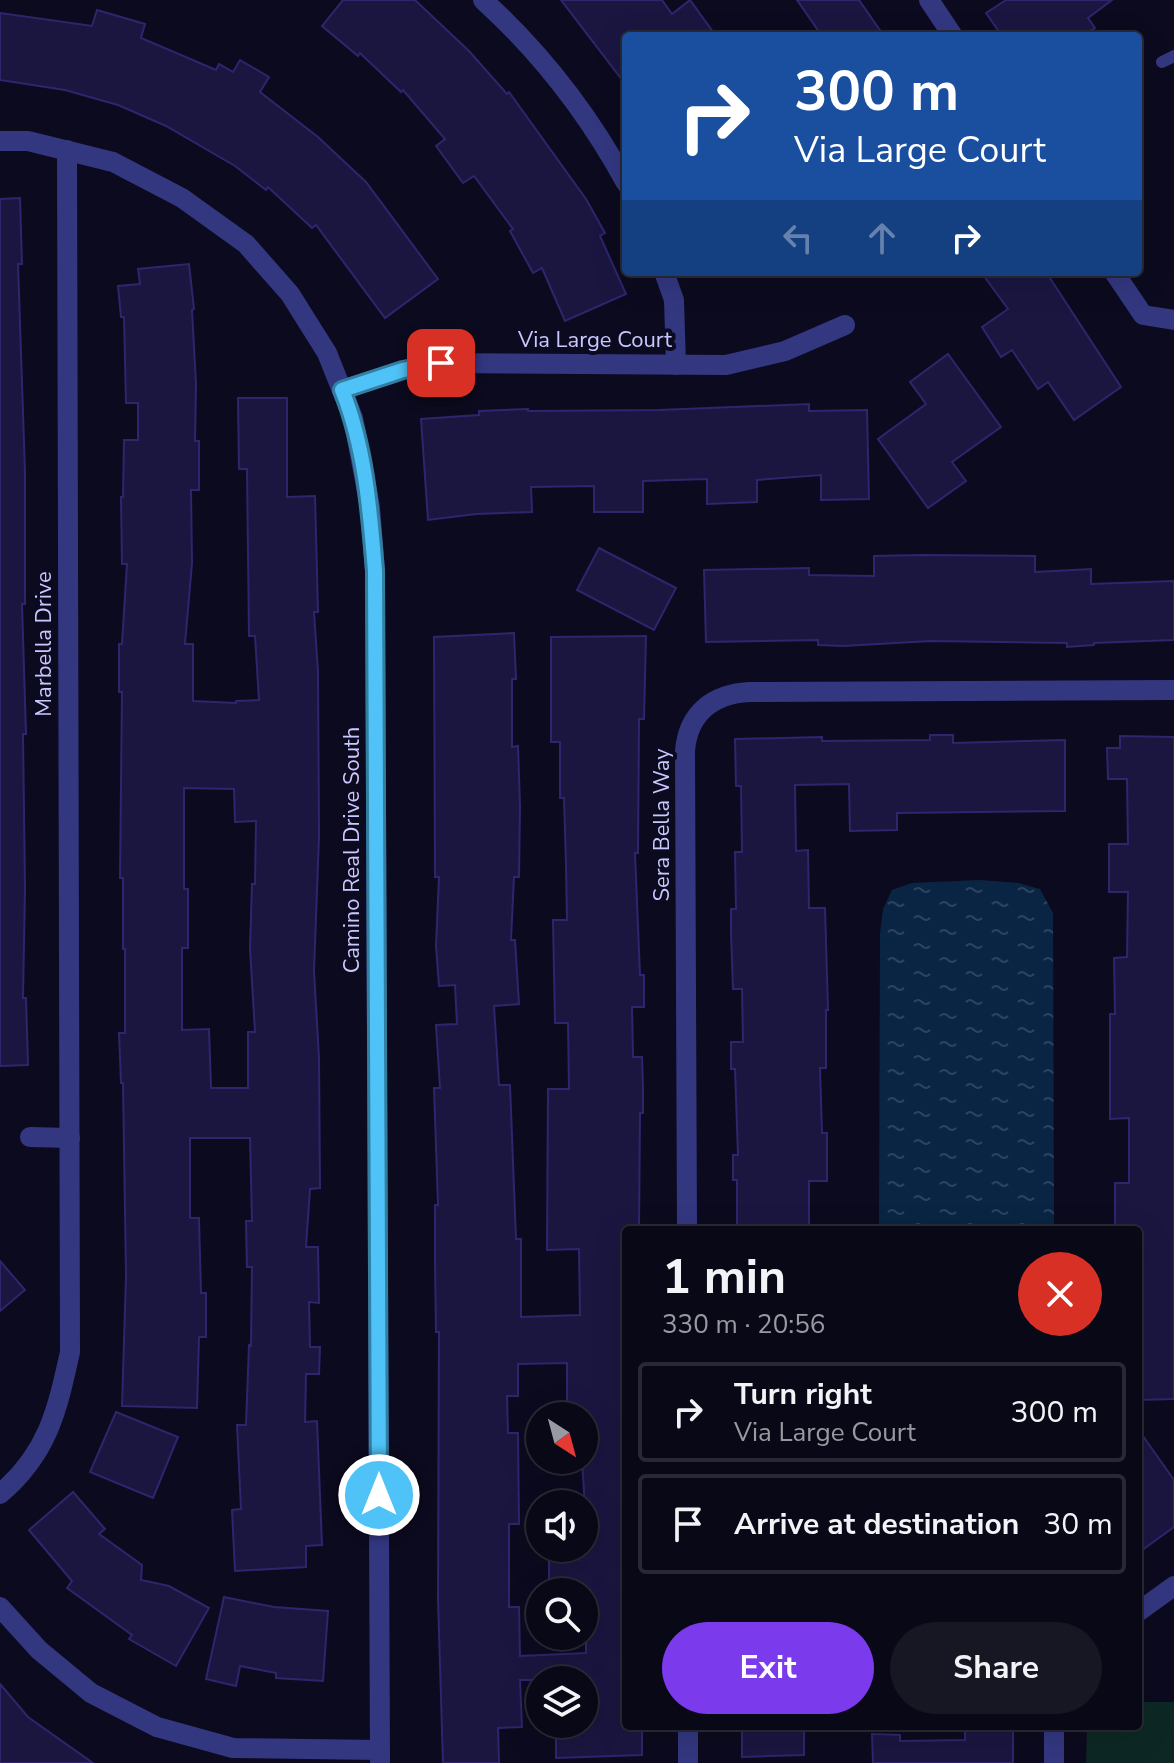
<!DOCTYPE html>
<meta charset="utf-8">
<style>
body{margin:0;font-family:"Nunito Sans",sans-serif;background:#171623;color:#f1f3f6;height:100vh;display:flex;flex-direction:column;font-size:30px;white-space:nowrap}
*{box-sizing:border-box;margin:0}
p{font-size:26px;color:#999aa1}
.icon{flex:none;width:44px;height:44px;fill:none;stroke:currentColor;stroke-width:2;stroke-linecap:round;stroke-linejoin:round}
.map{position:relative;flex:1;overflow:hidden}
.details{position:absolute;left:622px;top:1226px;width:520px;height:504px;display:flex;flex-direction:column;background:#090816;border-radius:8px;box-shadow:0 8px 32px #0002,0 0 0 2px #292935}
.details>*{flex:none}
.hud{position:absolute;left:622px;top:32px;width:520px;height:244px;border-radius:8px;box-shadow:0 8px 32px #0002,0 0 0 2px #292935;background:#1a4fa0;color:#fff;overflow:hidden}
.needle{width:52px;rotate:144deg}
.buttons{position:absolute;left:526px;top:1402px;display:grid;gap:16px}
.buttons a{display:grid;place-items:center;width:72px;height:72px;border-radius:50%;background:#090816;box-shadow:0 8px 32px #0002,0 0 0 2px #292935;font-size:40px}
.pin{position:absolute;display:grid;place-items:center;width:68px;height:68px;color:#fff;margin:-34px;border-radius:16px;box-shadow:0 4px 12px #0006}
.me{position:absolute;width:88px;margin:-44px;rotate:0deg;stroke-linejoin:round;filter:drop-shadow(0 0 6px #0008)}
.turn{display:flex;align-items:center;gap:28px;height:168px;padding:0 40px;font-size:36px}
.turn .icon{width:104px;height:104px;stroke-width:2.5}
.turn b{display:block;font-size:56px;line-height:68px}
.lanes{display:flex;align-items:center;height:76px;padding:0 40px;background:#0003;justify-content:center;gap:40px;direction:ltr}
.lanes .off{opacity:.35}
.round{display:grid;place-items:center;flex:none;width:84px;height:84px;border-radius:42px;background:#171623}
.overview{display:flex;align-items:center;justify-content:space-between;height:136px;padding:0 40px}
h1{font-size:48px;font-weight:700;line-height:60px}
.cta{display:flex;gap:16px;margin-top:auto;padding:16px 40px}
.cta a{flex:1;height:92px;border-radius:48px;background:#7c3aed;color:#fff;font-size:32px;font-weight:700;line-height:92px;text-align:center}
.cta a+a{background:#171623;color:#f1f3f6}
ul{padding:0;list-style:none}
li{display:flex;align-items:center;gap:24px;height:100px;margin:0 16px 12px;padding:0 24px;border:4px solid #292935;border-radius:8px}
li div{flex:1}
li b{display:block;font-size:30px}
li em{font-style:normal}
.map>svg:first-child{display:block}
.green{fill:#0d2824}
.water{fill:url(#water-ripples)}
.building{fill:#1a1640;stroke:#2d266d;stroke-width:2;fill-rule:evenodd}
.lines{fill:none;stroke-linecap:round;stroke-linejoin:round}
.lane{stroke:#333780;stroke-width:12}
.street{stroke:#333780;stroke-width:20}
.route-casing{stroke:#337fa1;stroke-width:20}
.route{stroke:#4fc3f7;stroke-width:14}
.labels{text-anchor:middle;dominant-baseline:central;stroke-width:8;stroke-linejoin:round;paint-order:stroke}
.street-label{font-size:22px;fill:#c8c7ff;stroke:#0c0a1e}
</style>
<div class="map">
<svg width="1174" height="1763" viewBox="0 0 1174 1763">
<defs>
<pattern id="water-ripples" width="26" height="14" patternUnits="userSpaceOnUse" patternTransform="scale(2)"><rect width="26" height="14" fill="#092543"/><path d="M2 4q2-2 4 0t4 0M15 11q2-2 4 0t4 0" fill="none" stroke="#2b435f"/></pattern>
</defs>
<rect width="100%" height="100%" fill="#0c0a1e"/>
<polygon class="green" points="1138,1702 1174,1702 1174,1763 1086,1763 1087,1726 1138,1726"/>
<polygon class="water" points="980,880 1018,883 1040,889 1053,913 1054,1230 879,1230 880,935 883,909 892,890 912,883"/>
<g class="building">
<polygon points="343,0 415,0 469,51 507,94 509,92 586,199 605,233 600,236 626,294 565,321 542,268 533,273 510,231 513,229 474,176 463,183 436,146 445,139 403,90 401,92 360,53 358,56 322,26"/>
<polygon points="561,0 662,0 672,14 690,0 716,36 626,36 626,85"/>
<polygon points="797,0 859,0 884,36 822,36"/>
<polygon points="1006,0 1112,0 1088,18 1095,28 1083,36 1002,36 986,13"/>
<polygon points="97,10 145,24 141,38 216,70 219,64 233,72 240,60 269,77 260,92 318,137 366,182 438,279 385,318 316,225 312,228 268,187 266,190 235,166 166,126 118,105 65,90 0,80 0,13 92,26"/>
<polygon points="20,198 22,264 18,264 25,472 25,604 22,604 26,734 23,734 25,888 23,998 26,998 28,1065 0,1066 0,199"/>
<path d="M189,264L194,309L192,310L196,384L195,441H199V490H191L192,563L185,644H193V701L236,703V701L259,700L255,636H249L247,469H239L238,398H287V497L315,496L318,612H314L318,672L319,836L314,971L319,1058L320,1188L310,1189L306,1247H318L319,1303L309,1302L310,1347H320L319,1374H306L305,1422L317,1421L322,1545L306,1546V1567L235,1571L232,1510L241,1509L237,1425H246L249,1345L251,1346L252,1267H247L246,1221H252L250,1138H190V1218H199L201,1293H206V1337H199L197,1408L122,1406L126,1276L123,1083H121L119,1033H125V949H123V878H120L122,692H119V644H122L127,564H122L121,497H123L124,440H138V403H126L124,317H121L118,286L140,284L138,269ZM184,788L234,789L235,822L256,821L255,884H252L250,948L255,1032H248V1088H211L209,1029L182,1030V948H188V889H184Z"/>
<polygon points="981,272 1046,272 1121,387 1074,420 1048,382 1038,389 1012,350 1001,357 982,327 1008,309"/>
<polygon points="948,354 1001,427 952,462 966,481 928,508 878,439 926,404 910,382"/>
<polygon points="809,404 809,411 867,410 869,499 821,500 821,475 757,480 757,502 707,504 707,479 643,481 643,512 594,512 594,486 531,487 532,512 476,514 428,520 421,419 479,415 479,411 528,409 528,411 659,410"/>
<polygon points="599,548 676,588 654,630 577,590"/>
<polygon points="922,555 1035,556 1035,572 1091,569 1091,584 1174,581 1174,640 1094,643 1094,645 1067,647 1067,643 931,641 843,646 818,645 818,640 706,642 704,570 809,568 809,575 874,576 874,556"/>
<path d="M514,633L516,679H512V747L518,746L520,806L519,877H514L511,940H515L519,1004L494,1006L499,1085H510L516,1239H521V1317L580,1315L579,1249L547,1250L548,1089H569L568,1023H555L553,920H567L566,864L564,798H560V742H551V637L646,636L644,719H639L638,853H635L640,975H644V1007H632L633,1057H642L643,1089V1113H640L639,1230H626V1726H642V1755L556,1758V1724H584V1680H520L522,1727L498,1728L499,1763H443L438,1599L439,1332H436L435,1263V1205H438L434,1088H440L436,1025L457,1024L455,985L439,986L436,946L439,877H435L434,637ZM567,1363V1416H584L582,1460L587,1540H584V1548H549V1589H586V1653L520,1656L519,1607H509V1524H519L518,1433H508L507,1396H518V1364Z"/>
<polygon points="930,735 953,735 953,743 1065,740 1065,811 897,813 897,830 850,831 849,784 795,785 796,851 808,850 809,908 825,908 828,1010 826,1010 826,1068 820,1068 822,1133 827,1133 827,1181 809,1181 809,1230 737,1230 737,1180 733,1180 733,1155 738,1155 735,1069 731,1069 731,1042 743,1042 742,989 733,989 731,933 731,909 736,909 735,852 742,852 741,786 736,786 735,739 822,737 822,741 930,740"/>
<polygon points="1120,736 1174,737 1174,1399 1138,1400 1138,1230 1115,1230 1115,1183 1129,1183 1129,1118 1110,1119 1110,1014 1115,1014 1114,958 1127,957 1128,892 1109,892 1109,844 1128,844 1127,779 1108,779 1107,748 1120,748"/>
<polygon points="0,1261 25,1290 0,1311"/>
<polygon points="116,1412 178,1437 153,1498 90,1472"/>
<polygon points="1138,1429 1174,1480 1174,1527 1138,1553"/>
<polygon points="73,1492 105,1529 99,1534 142,1565 141,1580 169,1586 209,1608 176,1666 129,1639 132,1635 67,1588 72,1581 29,1530"/>
<polygon points="224,1597 274,1607 328,1611 323,1681 276,1678 276,1673 240,1666 236,1686 206,1679"/>
<polygon points="0,1684 28,1717 93,1763 0,1763"/>
<polygon points="742,1726 804,1726 804,1755 742,1757"/>
<polygon points="965,1726 1013,1726 1013,1763 873,1763 872,1734 900,1735 900,1741 965,1740"/>
</g>
<g class="lines">
<polyline class="lane" points="1162,62 1174,56"/>
<g class="street">
<path d="M483,0C540,52 589,115 626,183"/>
<polyline points="929,0 953,36"/>
<polyline points="0,141 28,141 113,162 182,198 246,244 290,294 327,353 353,418 370,507 375,571 380,1763"/>
<polyline points="664,272 674,300 676,365"/>
<polyline points="1114,272 1143,315 1174,320"/>
<polyline points="342,390 403,370 441,363 726,365 785,351 845,325"/>
<polyline points="30,1137 70,1138"/>
<path d="M687,1230L685,751C688,713 713,694 749,692L1174,690"/>
<path d="M0,1494C48,1453 57,1411 70,1352L67,150"/>
<polyline points="0,1607 39,1650 91,1693 157,1727 233,1748 380,1750"/>
<polyline points="1138,1612 1174,1586"/>
<polyline points="688,1726 688,1763"/>
<polyline points="1054,1726 1054,1763"/>
</g>
</g>
<g class="lines">
<defs>
<path id="route" d="M379,1495L375,571C370,510 365,447 342,390L403,370L441,363"/>
</defs>
<use href="#route" class="route-casing"/>
<use href="#route" class="route"/>
</g>
<g class="labels">
<g class="street-label">
<text x="595" y="340">Via Large Court</text>
<text transform="translate(44 644) rotate(-90)">Marbella Drive</text>
<text transform="translate(662 825) rotate(-90)">Sera Bella Way</text>
<text transform="translate(352 850) rotate(-90)">Camino Real Drive South</text>
</g>
</g>
</svg>
<div class="buttons">
<a><svg class="needle" viewBox="-14 -14 28 28"><path d="M0-13l5 13h-10z" fill="#e53935"/><path d="M0 13l5-13h-10z" fill="#999aa1"/></svg></a>
<a><svg class="icon" aria-label="sound" viewBox="0 0 24 24"><path d="M4 9h4l5-4v14l-5-4H4zM17 9q2 3 0 6"/></svg></a>
<a><svg class="icon" aria-label="search" viewBox="0 0 24 24"><circle cx="10" cy="10" r="6"/><path d="M15 15l6 6"/></svg></a>
<a><svg class="icon" aria-label="layers" viewBox="0 0 24 24"><path d="M12 4l9 5-9 5-9-5zM3 14l9 5 9-5"/></svg></a>
</div>
<div class="pin" style="left:441px;top:363px;background:#d93025"><svg class="icon" aria-label="arrive" viewBox="0 0 24 24"><path d="M6 21V4h12l-3 4 3 4H6"/></svg></div>
<svg class="me" style="left:379px;top:1495px" viewBox="-20 -20 40 40"><circle r="17" fill="#4fc3f7" stroke="#fff" stroke-width="3"/><path d="M0-11L8 9 0 5-8 9z" fill="#fff"/></svg>
<div class="hud">
<div class="turn"><svg class="icon" aria-label="right" viewBox="0 0 24 24"><path d="M7 20v-9h11M14 6l5 5-5 5"/></svg><div><b>300 m</b>Via Large Court</div></div>
<div class="lanes"><svg class="icon off" aria-label="left" viewBox="0 0 24 24"><path d="M17 20v-9H6M10 6l-5 5 5 5"/></svg><svg class="icon off" aria-label="ahead" viewBox="0 0 24 24"><path d="M12 20V5M6 11l6-6 6 6"/></svg><svg class="icon" aria-label="right" viewBox="0 0 24 24"><path d="M7 20v-9h11M14 6l5 5-5 5"/></svg></div>
</div>
<section class="details">
<div class="overview"><div><h1>1 min</h1><p>330 m · 20:56</p></div><a class="round" style="background:#d93025;color:#fff"><svg class="icon" aria-label="close" viewBox="0 0 24 24"><path d="M6 6l12 12M18 6L6 18"/></svg></a></div>
<ul>
<li><svg class="icon" aria-label="right" viewBox="0 0 24 24"><path d="M7 20v-9h11M14 6l5 5-5 5"/></svg><div><b>Turn right</b><p>Via Large Court</p></div><em>300 m</em></li>
<li><svg class="icon" aria-label="arrive" viewBox="0 0 24 24"><path d="M6 21V4h12l-3 4 3 4H6"/></svg><div><b>Arrive at destination</b></div><em>30 m</em></li>
</ul>
<div class="cta"><a>Exit</a><a>Share</a></div>
</section>
</div>
